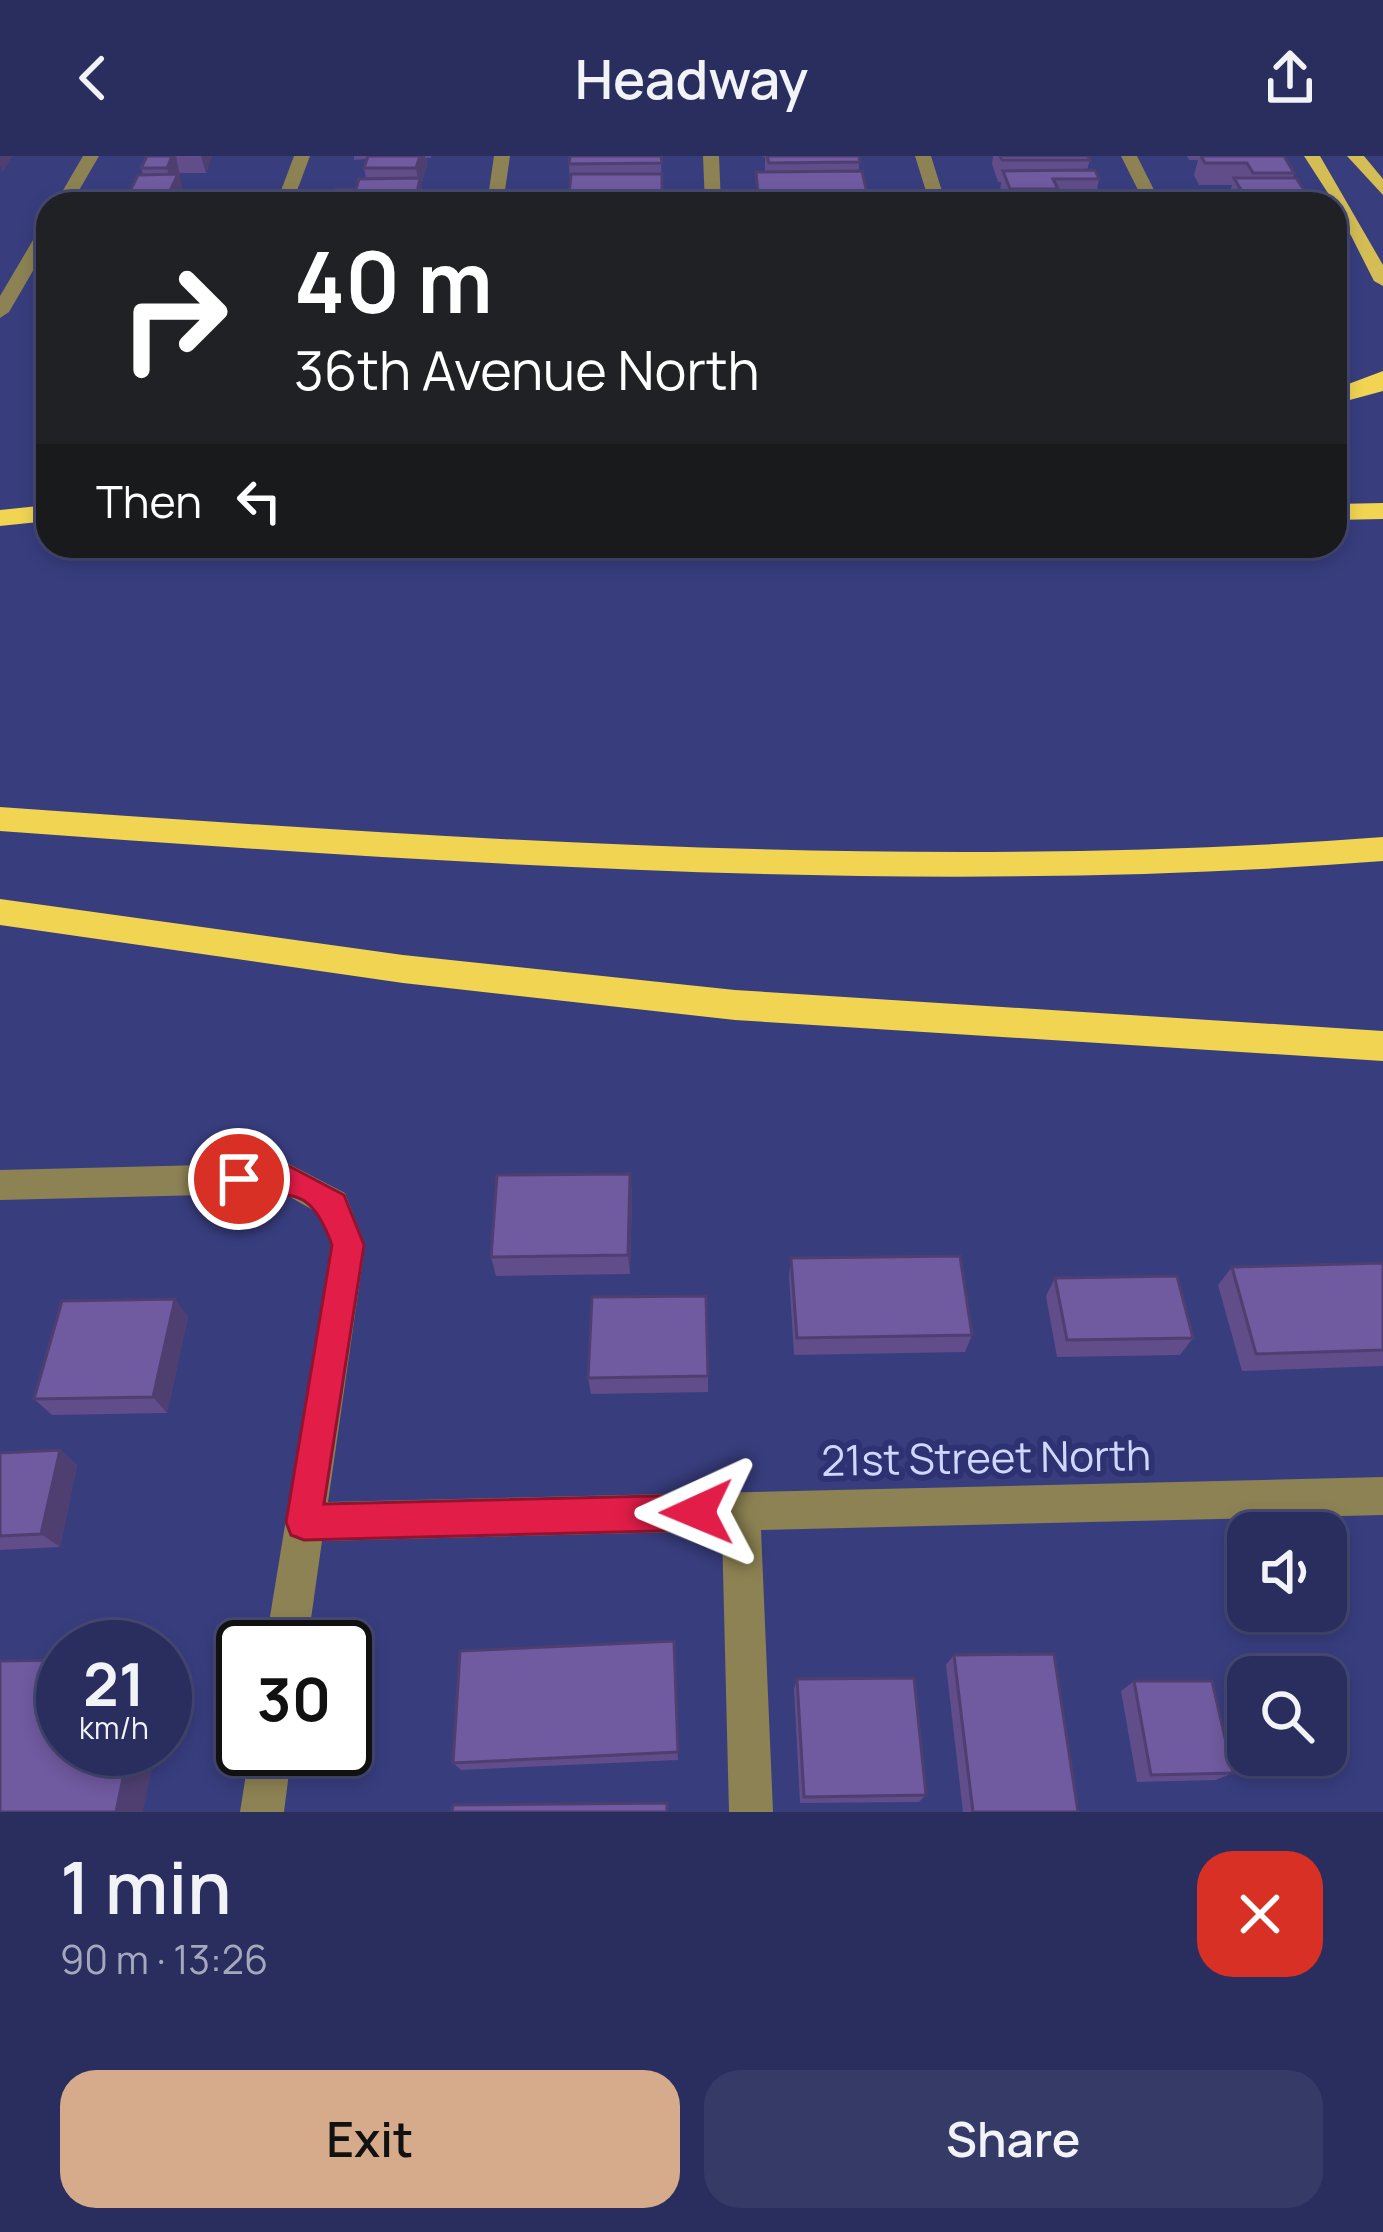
<!DOCTYPE html>
<meta charset="utf-8">
<style>
body{margin:0;font-family:Manrope,sans-serif;background:#363a67;color:#f1f3f6;height:100vh;display:flex;flex-direction:column;font-size:45px;white-space:nowrap}
*{box-sizing:border-box;margin:0}
p{font-size:39px;color:#a5a8bc}
.icon{flex:none;width:66px;height:66px;fill:none;stroke:currentColor;stroke-width:2;stroke-linecap:round;stroke-linejoin:round}
.map{position:relative;height:1656px;overflow:hidden}
.panel{display:flex;flex-direction:column;background:#2a2e5e;flex:1}
.panel>*{flex:none}
.banner{position:absolute;left:36px;top:36px;width:1311px;height:366px;border-radius:36px;box-shadow:0 6px 18px #0003,0 0 0 3px #464a73;background:#202124;color:#fff;overflow:hidden}
.buttons{position:absolute;left:1227px;top:1356px;display:grid;gap:24px}
.buttons a{display:grid;place-items:center;width:120px;height:120px;border-radius:24px;background:#2a2e5e;box-shadow:0 6px 18px #0003,0 0 0 3px #464a73;font-size:60px}
.speed{position:absolute;left:36px;top:1464px;display:flex;gap:24px;font-size:60px;font-weight:700;text-align:center}
.speed>*{display:grid;place-content:center;width:156px;height:156px;border-radius:50%;background:#2a2e5e;box-shadow:0 6px 18px #0003,0 0 0 3px #464a73;line-height:1}
.speed small{font-size:30px;font-weight:400}
.speed .limit{border:6px solid #111;border-radius:18px;background:#fff;color:#111}
.pin{position:absolute;display:grid;place-items:center;width:102px;height:102px;color:#fff;margin:-51px;border:6px solid #fff;border-radius:50%;box-shadow:0 3px 12px #0007}
.me{position:absolute;width:132px;margin:-66px;rotate:269deg;stroke-linejoin:round;filter:drop-shadow(0 0 9px #0008)}
.turn{display:flex;align-items:center;gap:42px;height:252px;padding:0 60px;font-size:54px}
.turn .icon{width:156px;height:156px;stroke-width:2.5}
.turn b{display:block;font-size:84px;line-height:102px}
.then{display:flex;align-items:center;height:114px;padding:0 60px;background:#0003;gap:24px;font-size:45px}
.round{display:grid;place-items:center;flex:none;width:126px;height:126px;border-radius:36px;background:#363a67}
.overview{display:flex;align-items:center;justify-content:space-between;height:204px;padding:0 60px}
h1{font-size:72px;font-weight:600;line-height:90px}
.button{display:flex;gap:24px;margin-top:auto;padding:24px 60px}
.button a{flex:1;height:138px;border-radius:36px;background:#d6ab8b;color:#111;font-size:48px;font-weight:600;line-height:138px;text-align:center}
.button a+a{background:#363a67;color:#f1f3f6}
header{display:flex;justify-content:space-between;align-items:center;height:156px;padding:0 60px;background:#2a2e5e;font-size:54px;font-weight:600}
.map>svg:first-child{display:block}
.lines{fill:none;stroke-linecap:round;stroke-linejoin:round}
.minor{fill:#8d8253;fill-rule:evenodd}
.major{fill:#d4bd55;fill-rule:evenodd}
.highway{fill:#f0d452;fill-rule:evenodd}
.wall{fill:#604d8a}
.shaded-wall{fill:#4e3f70}
.building{fill:#705aa0;stroke:#4e3f70;stroke-width:3}
.route{fill:#e11d48;stroke:#92132f;stroke-width:3}
.labels{text-anchor:middle;dominant-baseline:central;stroke-width:12;stroke-linejoin:round;paint-order:stroke}
.near-street-label{font-size:42px;fill:#d0d8ff;stroke:#2e3272}
</style>
<header><svg class="icon" aria-label="back" viewBox="0 0 24 24"><path d="M15 5l-7 7 7 7"/></svg>Headway<svg class="icon" aria-label="share" viewBox="0 0 24 24"><path d="M12 15V3M7 8l5-5 5 5M5 13v7h14v-7"/></svg></header>
<div class="map">
<svg width="1383" height="1656" viewBox="0 0 1383 1656">
<rect width="100%" height="100%" fill="#383d7e"/>
<g class="lines">
<g class="minor">
<polygon points="83,0 99,0 71,48 55,48"/>
<polygon points="294,0 310,0 292,48 276,48"/>
<polygon points="494,0 510,0 503,48 487,48"/>
<polygon points="703,0 719,0 721,48 705,48"/>
<polygon points="915,0 931,0 946,48 930,48"/>
<polygon points="1121,0 1137,0 1161,48 1145,48"/>
<polygon points="48,69 48,89 9,156 0,162 0,140 39,74"/>
<polygon points="287,1007 345,1037 365,1089 328,1346 1383,1321 1383,1359 761,1374 773,1656 729,1656 722,1375 322,1385 307,1491 265,1491 331,1089 320,1058 283,1037 0,1044 0,1014"/>
<polygon points="250,1593 292,1593 284,1656 240,1656"/>
</g>
<g class="major">
<polygon points="1304,0 1320,0 1383,109 1383,130 1374,125 1335,48"/>
<polygon points="1347,0 1364,0 1383,23 1383,39"/>
</g>
<g class="highway">
<polygon points="1383,215 1383,235 1335,248 1335,233"/>
<polygon points="1383,347 1383,363 1335,364 1335,348"/>
<polygon points="48,349 48,365 0,370 0,354"/>
<path d="M0,651C459,683 923,716 1383,681V705C923,741 459,708 0,675Z"/>
<polygon points="0,743 403,799 735,834 1383,875 1383,905 735,864 403,827 0,769"/>
</g>
</g>
<g class="wall">
<polygon points="147,0 212,0 206,17 180,17 179,21 184,40 180,48 131,48 128,39 143,19 141,12"/>
<polygon points="354,0 431,0 431,2 426,2 427,10 421,29 423,48 334,48 333,43 356,33 366,23 364,12 367,3 354,4"/>
<polygon points="661,0 662,48 570,48 569,8"/>
<polygon points="762,0 859,0 859,15 867,37 866,46 868,48 756,48 756,16 765,16 765,1"/>
<polygon points="993,0 1088,0 1090,4 1087,14 1099,23 1095,45 1063,45 1064,48 1004,48 1000,36 1001,26 998,26 992,8"/>
<polygon points="1187,0 1284,0 1294,17 1293,22 1312,46 1312,48 1230,48 1227,44 1232,29 1199,29 1194,19 1198,4 1189,4"/>
<polygon points="1335,81 1348,104 1340,127 1335,127"/>
<polygon points="48,181 48,224 47,224 38,201"/>
<polygon points="630,1018 632,1038 630,1118 496,1120 491,1101"/>
<polygon points="791,1102 972,1179 965,1196 794,1199 789,1120"/>
<polygon points="1383,1107 1383,1210 1242,1215 1218,1129 1232,1111"/>
<polygon points="1055,1122 1193,1182 1180,1199 1057,1201 1046,1140"/>
<polygon points="188,1160 167,1257 52,1259 34,1243"/>
<polygon points="708,1220 708,1236 591,1238 588,1222"/>
<polygon points="60,1294 77,1309 60,1391 0,1394 0,1297"/>
<polygon points="674,1485 678,1604 461,1614 453,1607"/>
<polygon points="954,1499 1078,1656 963,1656 946,1509"/>
<polygon points="797,1523 926,1639 919,1646 800,1647 794,1533"/>
<polygon points="1134,1525 1233,1617 1216,1624 1137,1626 1121,1535"/>
</g>
<g class="shaded-wall">
<polygon points="0,0 13,0 3,16 0,9"/>
<polygon points="172,0 176,0 184,40 180,48 164,48 172,30 167,12"/>
<polygon points="201,0 212,0 206,17"/>
<polygon points="420,0 425,0 427,10 421,29 423,48 417,48 419,29 416,12"/>
<polygon points="630,1018 632,1038 630,1118 628,1099"/>
<polygon points="175,1143 188,1160 167,1257 153,1241"/>
<polygon points="60,1294 77,1309 60,1391 41,1378"/>
<polygon points="165,1514 171,1518 165,1549"/>
<polygon points="129,1593 156,1593 143,1656 116,1656"/>
</g>
<g class="building">
<polygon points="147,0 172,0 167,12 141,12"/>
<polygon points="368,0 420,0 416,12 364,12"/>
<polygon points="570,0 661,0 662,7 569,8"/>
<polygon points="767,0 859,0 860,6 769,7"/>
<polygon points="1000,0 1088,0 1090,4 1002,4"/>
<polygon points="1201,0 1284,0 1294,17 1253,17 1247,7 1205,7"/>
<polygon points="1095,14 1099,23 1053,23 1058,33 1010,33 1003,15"/>
<polygon points="862,15 867,37 758,38 756,16"/>
<polygon points="178,18 164,48 144,48 148,38 128,39 138,19"/>
<polygon points="571,18 662,18 662,37 569,38"/>
<polygon points="420,22 416,42 333,43 336,33 356,33 359,23"/>
<polygon points="1234,22 1296,22 1312,46 1248,46"/>
<polygon points="1015,44 1062,44 1064,48 1016,48"/>
<polygon points="868,46 868,48 820,47"/>
<polygon points="1335,81 1348,104 1335,104"/>
<polygon points="48,181 48,201 38,201"/>
<polygon points="630,1018 628,1099 491,1101 497,1019"/>
<polygon points="960,1100 972,1179 797,1182 791,1102"/>
<polygon points="1383,1107 1383,1194 1256,1198 1232,1111"/>
<polygon points="1177,1120 1193,1182 1067,1184 1055,1122"/>
<polygon points="706,1140 708,1220 588,1222 592,1141"/>
<polygon points="175,1143 153,1241 34,1243 62,1145"/>
<polygon points="60,1294 41,1378 0,1380 0,1297"/>
<polygon points="674,1485 678,1596 453,1607 460,1495"/>
<polygon points="1054,1498 1078,1656 973,1656 954,1499"/>
<polygon points="63,1504 63,1593 129,1593 116,1656 0,1656 0,1505"/>
<polygon points="914,1522 926,1639 804,1641 797,1523"/>
<polygon points="1134,1525 1212,1525 1233,1617 1151,1619"/>
<polygon points="667,1647 667,1656 452,1656 453,1649"/>
</g>
<path class="route" d="M287,1009L344,1039L364,1089L324,1348L697,1339L709,1344L715,1356L709,1369L697,1374L304,1384L291,1379L286,1366L332,1089C305,1014 280,1051 229,1033L224,1023L229,1014Z"/>
<g class="labels">
<g class="near-street-label">
<text transform="translate(986 1301) rotate(-1)">21st Street North</text>
</g>
</g>
</svg>
<div class="buttons">
<a><svg class="icon" aria-label="sound" viewBox="0 0 24 24"><path d="M4 9h4l5-4v14l-5-4H4zM17 9q2 3 0 6"/></svg></a>
<a><svg class="icon" aria-label="search" viewBox="0 0 24 24"><circle cx="10" cy="10" r="6"/><path d="M15 15l6 6"/></svg></a>
</div>
<div class="speed"><div>21<small>km/h</small></div><div class="limit">30</div></div>
<div class="pin" style="left:239px;top:1023px;background:#d93025"><svg class="icon" aria-label="arrive" viewBox="0 0 24 24"><path d="M6 21V4h12l-3 4 3 4H6"/></svg></div>
<svg class="me" style="left:697px;top:1356px" viewBox="-20 -20 40 40"><path d="M0-17L14 15 0 8-14 15z" fill="#e11d48" stroke="#fff" stroke-width="4"/></svg>
<div class="banner">
<div class="turn"><svg class="icon" aria-label="right" viewBox="0 0 24 24"><path d="M7 20v-9h11M14 6l5 5-5 5"/></svg><div><b>40 m</b>36th Avenue North</div></div>
<div class="then">Then<svg class="icon" aria-label="left" viewBox="0 0 24 24"><path d="M17 20v-9H6M10 6l-5 5 5 5"/></svg></div>
</div>
</div>
<section class="panel">
<div class="overview"><div><h1>1 min</h1><p>90 m · 13:26</p></div><a class="round" style="background:#d93025;color:#fff"><svg class="icon" aria-label="close" viewBox="0 0 24 24"><path d="M6 6l12 12M18 6L6 18"/></svg></a></div>
<div class="button"><a>Exit</a><a>Share</a></div>
</section>
